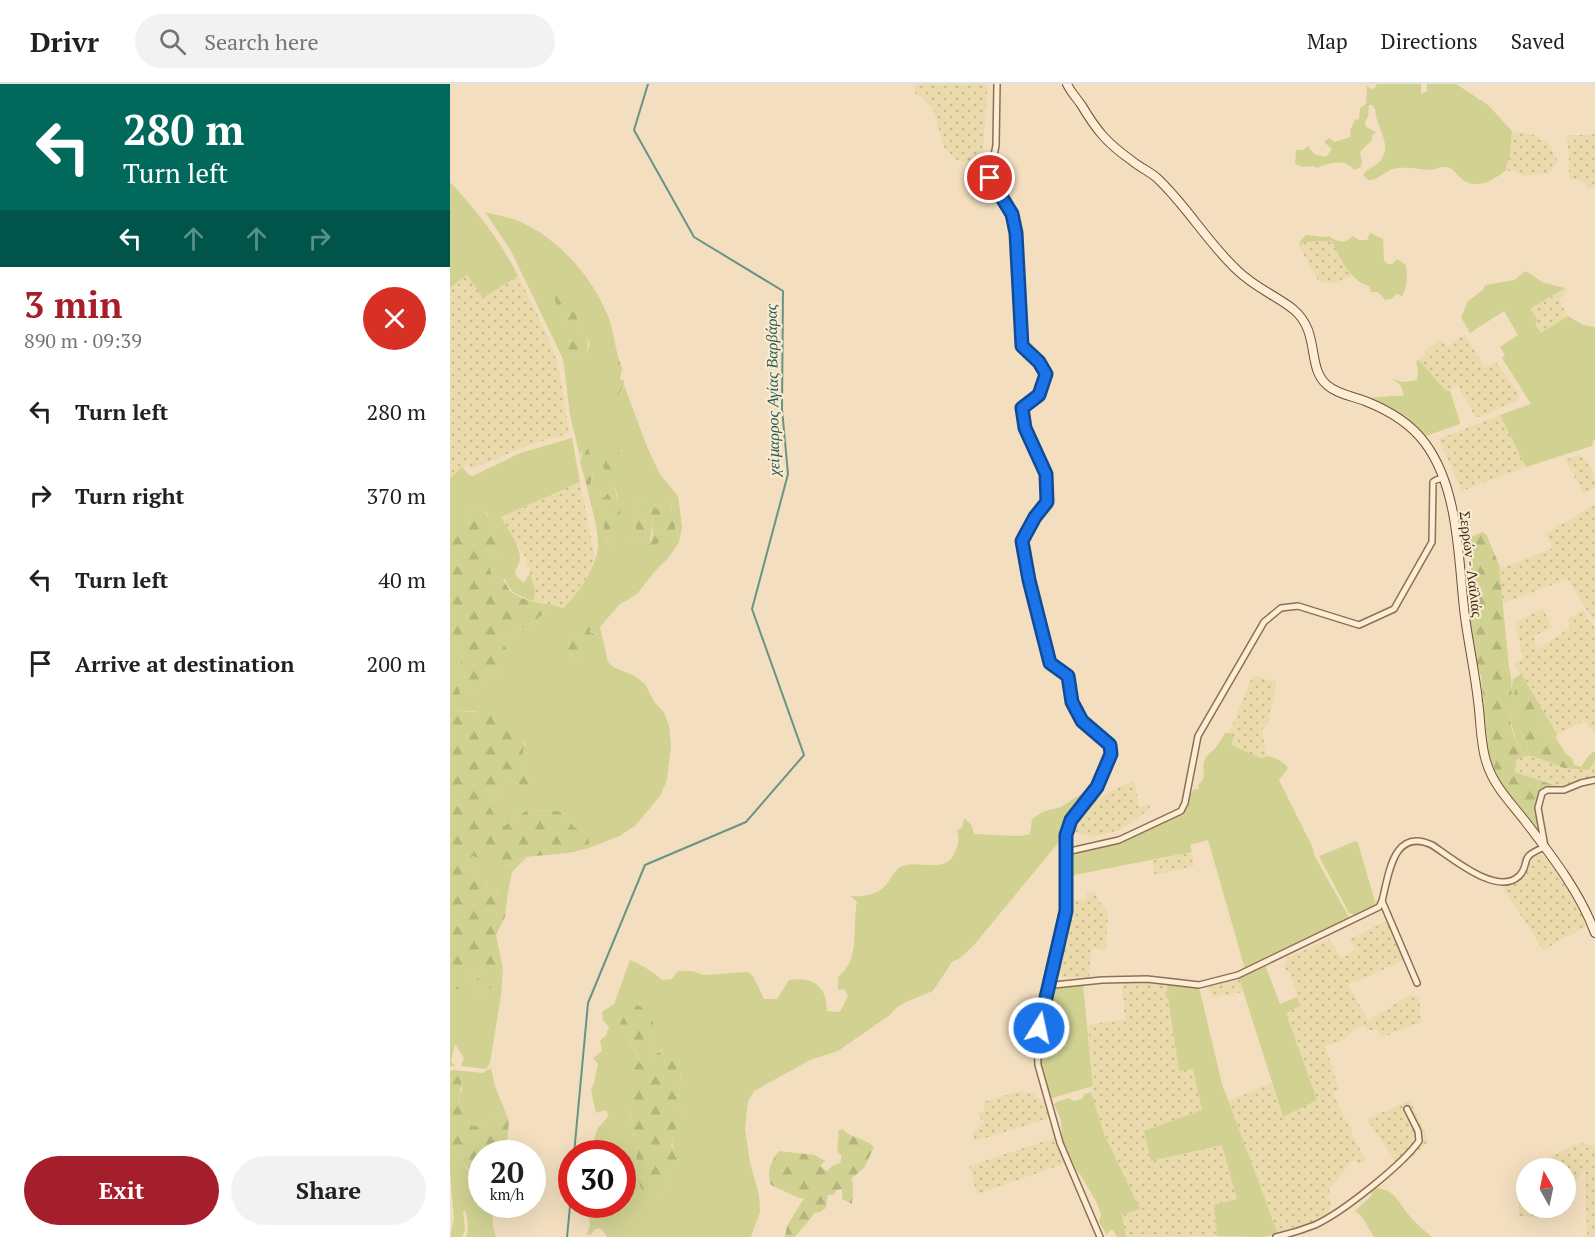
<!DOCTYPE html>
<meta charset="utf-8">
<style>
body{margin:0;font-family:"PT Serif",serif;background:#f2f2f2;color:#202124;height:100vh;display:flex;flex-direction:column;font-size:22px;white-space:nowrap}
*{box-sizing:border-box;margin:0}
p{font-size:20px;color:#757577}
.icon{flex:none;width:33px;height:33px;fill:none;stroke:currentColor;stroke-width:2;stroke-linecap:round;stroke-linejoin:round}
.map{position:relative;flex:1;overflow:hidden}
.sheet{display:flex;flex-direction:column;background:#fff;width:450px}
.sheet>*{flex:none}
.top-card{background:#00695c;color:#fff;overflow:hidden}
.needle{width:39px;rotate:351deg}
.buttons{position:absolute;left:1066px;top:1074px;display:grid;gap:12px}
.buttons a{display:grid;place-items:center;width:60px;height:60px;border-radius:50%;background:#fff;box-shadow:0 6px 24px #0002;font-size:30px}
.speed{position:absolute;left:18px;top:1056px;display:flex;gap:12px;font-size:30px;font-weight:700;text-align:center}
.speed>*{display:grid;place-content:center;width:78px;height:78px;border-radius:50%;background:#fff;box-shadow:0 6px 24px #0002;line-height:1}
.speed small{font-size:15px;font-weight:400}
.speed .limit{border:9px solid #d22;background:#fff;color:#111}
.pin{position:absolute;display:grid;place-items:center;width:51px;height:51px;color:#fff;margin:-26px;border:3px solid #fff;border-radius:50%;box-shadow:0 2px 6px #0007}
.me{position:absolute;width:66px;margin:-33px;rotate:10deg;stroke-linejoin:round;filter:drop-shadow(0 0 4px #0008)}
.turn{display:flex;align-items:center;gap:21px;height:126px;padding:0 24px;font-size:27px}
.turn .icon{width:78px;height:78px;stroke-width:2.5}
.turn b{display:block;font-size:42px;line-height:51px}
.lanes{display:flex;align-items:center;height:57px;padding:0 24px;background:#0003;justify-content:center;gap:30px;direction:ltr}
.lanes .off{opacity:.35}
.round{display:grid;place-items:center;flex:none;width:63px;height:63px;border-radius:32px;background:#f2f2f2}
.head{display:flex;align-items:center;justify-content:space-between;height:102px;padding:0 24px}
h1{font-size:36px;font-weight:700;line-height:45px;color:#a51e2b}
.action{display:flex;gap:12px;margin-top:auto;padding:12px 24px}
.action a{flex:1;height:69px;border-radius:36px;background:#a51e2b;color:#fff;font-size:24px;font-weight:700;line-height:69px;text-align:center}
.action a+a{background:#f2f2f2;color:#202124}
ul{padding:0;list-style:none}
li{display:flex;align-items:center;gap:18px;height:84px;padding:0 24px}
li div{flex:1}
li b{display:block;font-size:22px}
li em{font-style:normal}
header{display:flex;align-items:center;gap:36px;box-sizing:border-box;height:84px;padding:0 30px;background:#fff;border-bottom:2px solid #e0e0e0}
header strong{font-size:28px}
nav{display:flex;gap:33px;margin-inline-start:auto;font-size:21px}
.search{width:420px;height:54px;background:#f2f2f2;display:flex;align-items:center;gap:15px;box-sizing:border-box;padding:0 21px;border-radius:33px;color:#757577;font-size:22px}
main{display:flex;flex:1;min-height:0}
.map>svg:first-child{display:block}
.farmland{fill:url(#farmland-dots)}
.grass{fill:#d1d292;fill-rule:evenodd}
.forest{fill:url(#forest-firs)}
.lines{fill:none;stroke-linecap:round;stroke-linejoin:round}
.stream{stroke:#699485;stroke-width:2}
.street-casing{stroke:#8e6f55;stroke-width:8}
.secondary-casing{stroke:#704f39;stroke-width:10}
.street{stroke:#fdedd4;stroke-width:5}
.secondary{stroke:#fdedd4;stroke-width:8}
.route-casing{stroke:#114b97;stroke-width:15}
.route{stroke:#1a73e8;stroke-width:10}
.labels{text-anchor:middle;dominant-baseline:central;stroke-width:4.5;stroke-linejoin:round;paint-order:stroke}
.street-label{font-size:15px;fill:#3c281b;stroke:#f9ead0}
.water-label{font-size:16px;font-style:italic;fill:#295e56;stroke:#f9ead0}
</style>
<header>
<strong>Drivr</strong>
<div class="search"><svg class="icon" aria-label="search" viewBox="0 0 24 24"><circle cx="10" cy="10" r="6"/><path d="M15 15l6 6"/></svg>Search here</div>
<nav><a>Map</a><a>Directions</a><a>Saved</a></nav>
</header>
<main>
<section class="sheet">
<div class="top-card">
<div class="turn"><svg class="icon" aria-label="left" viewBox="0 0 24 24"><path d="M17 20v-9H6M10 6l-5 5 5 5"/></svg><div><b>280 m</b>Turn left</div></div>
<div class="lanes"><svg class="icon" aria-label="left" viewBox="0 0 24 24"><path d="M17 20v-9H6M10 6l-5 5 5 5"/></svg><svg class="icon off" aria-label="ahead" viewBox="0 0 24 24"><path d="M12 20V5M6 11l6-6 6 6"/></svg><svg class="icon off" aria-label="ahead" viewBox="0 0 24 24"><path d="M12 20V5M6 11l6-6 6 6"/></svg><svg class="icon off" aria-label="right" viewBox="0 0 24 24"><path d="M7 20v-9h11M14 6l5 5-5 5"/></svg></div>
</div>
<div class="head"><div><h1>3 min</h1><p>890 m · 09:39</p></div><a class="round" style="background:#d93025;color:#fff"><svg class="icon" aria-label="close" viewBox="0 0 24 24"><path d="M6 6l12 12M18 6L6 18"/></svg></a></div>
<ul>
<li><svg class="icon" aria-label="left" viewBox="0 0 24 24"><path d="M17 20v-9H6M10 6l-5 5 5 5"/></svg><div><b>Turn left</b></div><em>280 m</em></li>
<li><svg class="icon" aria-label="right" viewBox="0 0 24 24"><path d="M7 20v-9h11M14 6l5 5-5 5"/></svg><div><b>Turn right</b></div><em>370 m</em></li>
<li><svg class="icon" aria-label="left" viewBox="0 0 24 24"><path d="M17 20v-9H6M10 6l-5 5 5 5"/></svg><div><b>Turn left</b></div><em>40 m</em></li>
<li><svg class="icon" aria-label="arrive" viewBox="0 0 24 24"><path d="M6 21V4h12l-3 4 3 4H6"/></svg><div><b>Arrive at destination</b></div><em>200 m</em></li>
</ul>
<div class="action"><a>Exit</a><a>Share</a></div>
</section>
<div class="map">
<svg width="1145" height="1153" viewBox="0 0 1145 1153">
<defs>
<pattern id="farmland-dots" width="8" height="8" patternUnits="userSpaceOnUse" patternTransform="scale(1.5)"><rect width="8" height="8" fill="#eadaac"/><path d="M2 2h.1M6 6h.1" fill="none" stroke="#cabb93" stroke-width="1.8" stroke-linecap="round"/></pattern>
<pattern id="forest-firs" width="22" height="20" patternUnits="userSpaceOnUse" patternTransform="scale(1.5)"><rect width="22" height="20" fill="#d1d292"/><path d="M5 1l3.5 6h-7zM16 11l3.5 6h-7z" fill="#b4b47d"/></pattern>
</defs>
<rect width="100%" height="100%" fill="#f3dfbf"/>
<g class="farmland">
<polygon points="465,0 538,0 532,81 508,77 494,63 483,25 471,12 465,11"/>
<polygon points="1062,47 1089,52 1091,56 1097,58 1107,75 1107,79 1098,90 1072,92 1065,87 1055,87 1060,70"/>
<polygon points="1145,48 1145,103 1138,104 1133,97 1119,94 1119,71 1116,54 1120,51 1142,51"/>
<polygon points="881,157 902,192 884,199 869,198 849,162 854,158"/>
<polygon points="17,191 33,213 68,192 91,238 108,279 119,349 76,362 22,385 18,379 0,394 0,204"/>
<polygon points="1115,204 1117,207 1109,216 1118,232 1092,249 1085,240 1079,226"/>
<polygon points="1015,250 1035,284 1046,278 1070,311 1068,316 1026,334 1008,302 996,308 969,276 980,263 992,256 998,263"/>
<polygon points="1050,331 1076,383 1012,407 989,355"/>
<polygon points="1131,370 1141,383 1145,398 1145,404 1134,409 1115,376"/>
<polygon points="130,398 145,473 141,486 122,517 113,524 84,517 85,505 76,475 51,433"/>
<polygon points="1145,421 1145,535 1141,533 1118,495 1054,519 1051,510 1049,481 1055,483 1103,464 1095,450"/>
<polygon points="1093,524 1102,543 1084,552 1087,566 1120,544 1118,535 1132,526 1145,544 1145,649 1134,637 1107,650 1064,580 1073,574 1065,539"/>
<polygon points="803,591 826,598 823,620 818,633 821,635 812,646 817,672 814,676 780,661 783,653 779,649"/>
<polygon points="1076,672 1085,673 1114,684 1139,686 1145,677 1145,694 1127,697 1112,704 1065,688 1066,676"/>
<polygon points="684,696 689,723 699,720 700,725 670,746 641,753 622,747 639,719"/>
<polygon points="1087,767 1093,771 1109,791 1126,816 1138,841 1093,866 1052,802 1064,800 1070,797 1078,774"/>
<polygon points="742,768 744,782 705,791 702,777"/>
<polygon points="643,808 658,829 656,866 641,864 639,894 603,892 618,824 625,816 636,815 636,809"/>
<polygon points="938,836 955,876 898,901 918,936 962,910 969,914 971,938 931,954 927,946 918,946 914,941 905,945 895,955 875,962 889,1005 883,1009 916,1077 909,1080 903,1076 879,1106 880,1109 877,1113 881,1119 879,1131 862,1140 828,1150 778,1017 821,999 833,1033 851,970 836,929 850,922 840,889 834,884 837,874 879,855 891,874 906,866 900,855"/>
<polygon points="782,894 789,894 793,908 761,914 759,900"/>
<polygon points="718,898 716,914 718,914 729,986 743,984 752,1026 695,1048 701,1077 772,1061 787,1115 764,1121 767,1152 676,1153 672,1131 689,1124 654,1050 641,1010 643,1002 638,941 675,935 672,902 677,899"/>
<polygon points="573,1006 574,1010 581,1008 597,1021 600,1034 525,1057 523,1048 534,1038 527,1030 535,1026 533,1018"/>
<polygon points="956,1018 961,1018 979,1057 950,1084 917,1035"/>
<polygon points="607,1053 616,1079 527,1110 519,1082"/>
<polygon points="1132,1059 1145,1062 1145,1153 1137,1153 1135,1086 1116,1109 1116,1084 1082,1084 1125,1060 1128,1062"/>
<polygon points="1077,1087 1077,1124 1100,1124 1088,1134 1069,1132 1069,1092"/>
</g>
<g class="grass">
<path d="M927,0H971V10L977,7V0H1006L1038,21L1062,47L1060,70L1055,87C1043,96 1028,106 1013,96C1006,91 1004,83 994,83C989,83 985,86 980,86C969,85 954,82 943,85C934,88 927,97 918,96L913,91C918,83 926,83 931,76C943,60 925,41 925,25L922,21H919L918,32L915,38L916,43L926,48L923,51L921,57L910,68L912,77L911,83L904,86C895,74 880,79 866,84L865,82L853,83L845,80L846,66H853L858,62L864,70L876,73L882,65L874,58L879,54L884,58L901,53L900,46L905,36L909,35L910,24L916,20L917,2L923,6Z"/>
<path d="M0,98C27,127 50,156 68,192L33,214L17,191L0,204Z"/>
<path d="M35,128C47,131 59,133 71,138C110,156 142,193 158,232C163,245 165,260 168,273H164L166,295L164,297L172,307L174,301L198,365L210,390L228,412L232,443L229,458L219,473L205,487L187,510L169,521L150,543L158,578L163,583L185,592L195,600L205,619L214,628L219,642L221,662L217,696L210,712L186,741L170,752L136,765L139,759L138,750L124,743L116,730L108,727L77,726L54,742H42L39,723L47,712L48,704L64,697L76,704L79,698C71,684 69,674 76,659L61,652L29,628L7,626L8,604L0,597V541L11,569V581L14,590L19,603L25,610L34,597L45,591L51,582L50,557L54,551C67,550 95,531 103,521L113,524C128,511 149,479 148,459C148,442 140,420 137,403L140,405C145,390 141,381 139,366L131,368L130,373L120,331L113,275L61,167ZM107,217L112,225L126,230L128,239L140,260L135,273L120,272C120,259 119,248 114,236C112,229 106,225 107,217ZM165,402C171,420 160,433 159,450L165,453L169,460L163,465L156,457L154,438L159,433V430L155,425L145,420L144,412L149,408L152,415ZM187,416L195,419L198,416L203,420L205,424L214,428L211,421L220,418L228,454L212,449L199,458C203,449 200,441 203,433L200,427L193,434L197,449L188,457L176,454L181,446L186,448L184,420ZM140,547L148,551L149,561L130,574L118,570L119,551Z"/>
<path d="M920,149L933,155L934,176L937,180H942L947,175L956,181C957,190 958,204 952,212L947,210L941,215L935,216L928,208H921L919,202C899,197 891,173 881,157L854,158L849,162L851,156L856,151L873,153L879,152C889,159 894,160 903,152L909,156H917Z"/>
<polygon points="1076,187 1092,198 1115,204 1080,225 1088,237 1085,240 1091,249 1118,232 1133,241 1145,243 1145,356 1143,357 1142,362 1076,383 1050,331 1081,320 1052,274 1055,271 1050,263 1068,251 1054,227 1020,249 1011,233 1018,217 1033,206 1035,201 1064,196"/>
<path d="M969,276L996,307H1000L1010,338V340L976,352C956,331 943,324 915,314C931,314 940,311 954,312L951,302L943,295L952,298L967,296L968,286L966,277Z"/>
<path d="M122,354L130,398L51,433C59,448 79,472 65,486L66,492L74,499L80,489L85,505L84,517C70,512 60,510 55,495H43L39,481L38,473L50,471L41,447L37,429L31,424L25,422L21,427L19,439L0,454V394L12,383L19,391L23,392L70,369Z"/>
<path d="M1071,590L1107,650L1106,654L1093,649C1090,639 1075,603 1067,599L1064,611L1069,614C1068,617 1066,620 1065,623C1063,637 1077,657 1079,672H1076C1058,649 1058,623 1063,595Z"/>
<path d="M775,649H779L784,652L781,661L813,675L817,672C827,674 832,676 838,684L829,696L863,764L864,771L900,835L795,885L758,756L740,761L742,768L619,792L621,771L640,765L732,729L743,706L749,705L748,701C757,694 752,687 754,678C756,670 763,668 767,662C770,658 772,653 775,649Z"/>
<path d="M643,702L616,741L609,758L524,861L510,874L502,878L483,907L458,917L446,924L440,931L388,967L360,976L304,1007L298,1017L295,1045L300,1078L309,1111L310,1128L301,1153H157L151,1144L145,1145L141,1151L137,1150L140,1141L139,1133L143,1121L172,1120V1070L146,1069L141,1064L148,1044L159,1031L155,1026L146,1029L141,1006L144,999L148,980L143,974L152,967L150,957L156,951L159,943L153,936L152,928L164,920L180,876C191,880 203,888 212,896L222,895L228,887H242L254,891L297,888L303,892L314,915H327L339,896C364,892 377,903 377,927L390,928L398,912L394,905L388,906V893C412,873 401,845 407,818L401,812C418,813 432,810 441,794C444,790 446,785 450,783C467,774 496,792 505,768C509,759 509,755 507,746L512,744L514,734L521,740L524,750L570,752L580,750L582,735L592,728L611,723ZM180,920L203,951L198,966L201,973L213,965L231,988L228,1018L232,1028C225,1044 216,1061 229,1076C221,1087 220,1099 211,1111L187,1092L186,1066L181,1045L180,1027L184,1013V984L190,976L173,947Z"/>
<path d="M906,757L908,759L926,821C918,826 909,834 899,829L869,772Z"/>
<path d="M23,772C30,774 37,773 44,775C47,776 49,779 53,780C62,782 69,776 77,773L62,788L58,808C50,803 46,808 39,812L33,809V806L38,800L30,789L23,788L16,777Z"/>
<polygon points="815,881 830,920 847,913 850,922 836,929 867,1016 833,1033 789,894"/>
<path d="M24,884H29L31,890L25,897V902L31,911L47,899L53,885L51,911L40,979L36,985L11,982L14,974L5,960L1,977L5,982H0V906C17,906 16,895 24,884Z"/>
<polygon points="718,898 748,903 750,907 772,1000 828,1150 812,1153 767,1152 764,1121 787,1115 772,1061 701,1077 694,1047 752,1026 743,985 729,987 718,914 716,914"/>
<polygon points="633,901 643,1002 599,1015 594,985 599,959 598,946 602,913 600,908 610,902"/>
<path d="M41,984L45,1002L59,1037L51,1031L40,1033L33,1042H23C16,1030 5,1018 12,1005L4,986L33,989Z"/>
<polygon points="641,1008 654,1050 690,1125 672,1131 676,1153 667,1153 663,1146 659,1147 657,1151 649,1138 651,1131 647,1119 630,1090 628,1089 612,1055 611,1036 604,1020 609,1017 619,1014 624,1017 632,1015 634,1010"/>
<path d="M5,1077C18,1080 18,1086 19,1098L27,1094L31,1107L32,1120L46,1121C41,1133 42,1141 46,1153H16C19,1143 18,1135 15,1126L13,1127L15,1146L12,1153H0L4,1135L0,1089Z"/>
<path d="M928,1104C945,1107 947,1116 957,1129C964,1138 973,1146 982,1153H924L912,1133L905,1127L922,1111L921,1105Z"/>
</g>
<g class="forest">
<path d="M104,206H108L112,213V224L115,221L126,230C130,250 144,252 135,273L120,272L116,267L118,259L120,257L116,249L114,235L107,230Z"/>
<polygon points="164,272 168,273 172,285 170,296 174,296 174,301 168,311 162,309 160,304 161,298 165,295 160,291 158,285"/>
<polygon points="158,357 165,361 169,369 164,383 160,388 156,389 148,369 151,365 148,362 153,358"/>
<polygon points="134,361 137,361 144,382 140,405 137,403 130,378"/>
<path d="M165,402L167,419L170,420V433C164,439 159,440 159,450L165,453L169,458L167,463L162,465L154,453V438L159,433V430L155,425H152L149,431L145,428L144,412L149,408L152,415Z"/>
<polygon points="203,410 205,424 213,427 211,415 220,419 221,426 229,436 225,443 228,454 222,467 218,467 221,459 213,449 212,456 198,466 203,449 201,439 203,433 200,427 193,434 197,449 188,457 176,454 173,450 177,444 186,447 184,420 187,416 195,419 198,411"/>
<path d="M25,422C41,426 34,435 43,442L41,448L54,464L50,471L39,473V481L43,495L51,493C56,498 57,505 63,509C73,517 91,519 103,521C95,531 67,550 54,551L50,557L59,568V580L51,582L45,591L34,597L25,611L19,603L14,590L11,581V569L0,541V454L3,447L11,445L19,439L21,427Z"/>
<path d="M1033,448L1037,452L1049,481L1059,583C1068,618 1048,637 1076,672L1066,676L1065,688L1112,704C1076,700 1085,729 1091,753L1053,705L1038,669L1031,592L1025,575L1015,498L1022,489L1016,455Z"/>
<polygon points="140,543 140,548 148,551 151,566 130,574 118,570 119,551 124,548 132,549 134,545"/>
<path d="M0,597L8,603L13,619L7,626C30,631 54,623 61,652L66,644L75,647C76,669 66,675 79,698L76,704L64,697L48,705L47,712L40,723L45,733L42,741L54,742L77,726L108,727L116,730L124,743L138,750L139,759L136,765L118,769L75,773L62,780H50L44,775L36,782H32L31,775L23,772L16,777L23,788C32,790 37,787 40,796L33,806L36,811C42,812 47,806 54,805L58,808L55,833L46,851L53,885L47,899L31,911L25,902V897L31,890L29,884H24C16,895 17,906 0,906Z"/>
<path d="M1067,598L1075,602L1079,609L1078,615L1082,619L1093,649L1106,654L1116,670L1122,674L1124,681L1131,683L1139,671L1145,667V677L1139,686L1114,684L1085,673L1079,672C1077,657 1063,638 1065,623C1065,620 1068,617 1069,614L1064,611Z"/>
<polygon points="600,908 602,913 598,946 599,959 594,985 599,1015 590,980 589,959 596,914"/>
<path d="M179,920L190,922L203,935V951L198,966L201,973L214,965L227,963L232,971L229,982L231,988L228,1018L232,1028L221,1061L230,1080C220,1087 219,1101 211,1111L201,1112L191,1104L187,1092L186,1066L181,1045L180,1026L184,1013V984L190,976C184,963 175,953 170,940Z"/>
<path d="M4,986L12,992L9,1018L18,1020L22,1029L19,1036L23,1042H33L40,1033L51,1031L59,1037L56,1069L32,1070L31,1107L27,1095L24,1102L21,1101C15,1089 24,1081 5,1077L0,1089V987Z"/>
<path d="M393,1045C401,1055 414,1053 424,1063L414,1084L402,1094L403,1107L402,1120L392,1115V1105L387,1106L383,1111H378L376,1124L370,1128L364,1129C359,1139 351,1144 345,1153H335L337,1142L354,1114H349L321,1101C316,1089 321,1076 329,1067L365,1071L375,1077L370,1082L377,1087L382,1082L390,1079L392,1072L388,1068C386,1061 390,1055 388,1047Z"/>
</g>
<g class="lines">
<g class="stream">
<polyline points="124,1070 138,919 195,781 296,738 354,671 302,525 338,390 332,325 333,207 244,153 184,46 198,0"/>
<polyline points="117,1153 122,1102"/>
</g>
<defs>
<g id="street">
<polyline points="547,0 546,61 540,95 562,130 566,149 572,262 589,278 596,290 589,311 572,324 575,344 596,390 597,418 585,433 572,457 579,496 600,579 618,593 622,618 632,637 660,661 661,670 647,703 621,736 616,751 616,827 591,930 587,958 588,981 610,1059 650,1153"/>
<polyline points="616,768 669,756 731,727 735,719 748,652 814,538 831,524 848,522 909,541 944,525 982,458 983,398 986,396 993,394"/>
<polyline points="932,817 967,899"/>
<path d="M597,905L604,901L652,896L697,895L749,901L788,891L929,823L932,817C939,790 943,743 982,761C1001,773 1047,813 1069,792C1082,779 1066,774 1095,763L1088,724L1092,709L1097,706H1114L1131,699L1145,696"/>
<path d="M826,1153C839,1150 852,1146 865,1141C893,1128 952,1081 969,1057L968,1047L957,1025"/>
</g>
<path id="secondary" d="M617,0C621,9 627,14 632,22C647,47 657,59 681,76C689,83 699,87 707,94C737,122 757,158 787,186C804,203 825,211 843,225C871,248 856,283 877,301C887,310 902,312 915,317C938,326 961,340 975,359C1010,406 1008,478 1015,533C1019,562 1025,589 1028,617C1031,637 1030,661 1037,680C1044,702 1061,719 1075,737C1101,771 1130,808 1145,849"/>
</defs>
<use href="#street" class="street-casing"/>
<use href="#secondary" class="secondary-casing"/>
<use href="#street" class="street"/>
<use href="#secondary" class="secondary"/>
</g>
<g class="lines">
<defs>
<polyline id="route" points="540,94 562,130 566,149 572,262 589,278 596,290 589,311 572,324 575,344 596,390 597,418 585,433 572,457 579,496 600,579 618,592 622,618 632,637 660,661 661,670 647,703 621,736 616,751 616,827 589,944"/>
</defs>
<use href="#route" class="route-casing"/>
<use href="#route" class="route"/>
</g>
<g class="labels">
<g class="street-label">
<text transform="translate(1022 480) rotate(83)">Σερρών - Λαϊλιάς</text>
</g>
<g class="water-label">
<text transform="translate(322 306) rotate(-91)">χείμαρρος Αγίας Βαρβάρας</text>
</g>
</g>
</svg>
<div class="buttons">
<a><svg class="needle" viewBox="-14 -14 28 28"><path d="M0-13l5 13h-10z" fill="#e53935"/><path d="M0 13l5-13h-10z" fill="#757577"/></svg></a>
</div>
<div class="speed"><div>20<small>km/h</small></div><div class="limit">30</div></div>
<div class="pin" style="left:540px;top:94px;background:#d93025"><svg class="icon" aria-label="arrive" viewBox="0 0 24 24"><path d="M6 21V4h12l-3 4 3 4H6"/></svg></div>
<svg class="me" style="left:589px;top:944px" viewBox="-20 -20 40 40"><circle r="17" fill="#1a73e8" stroke="#fff" stroke-width="3"/><path d="M0-11L8 9 0 5-8 9z" fill="#fff"/></svg>
</div>
</main>
